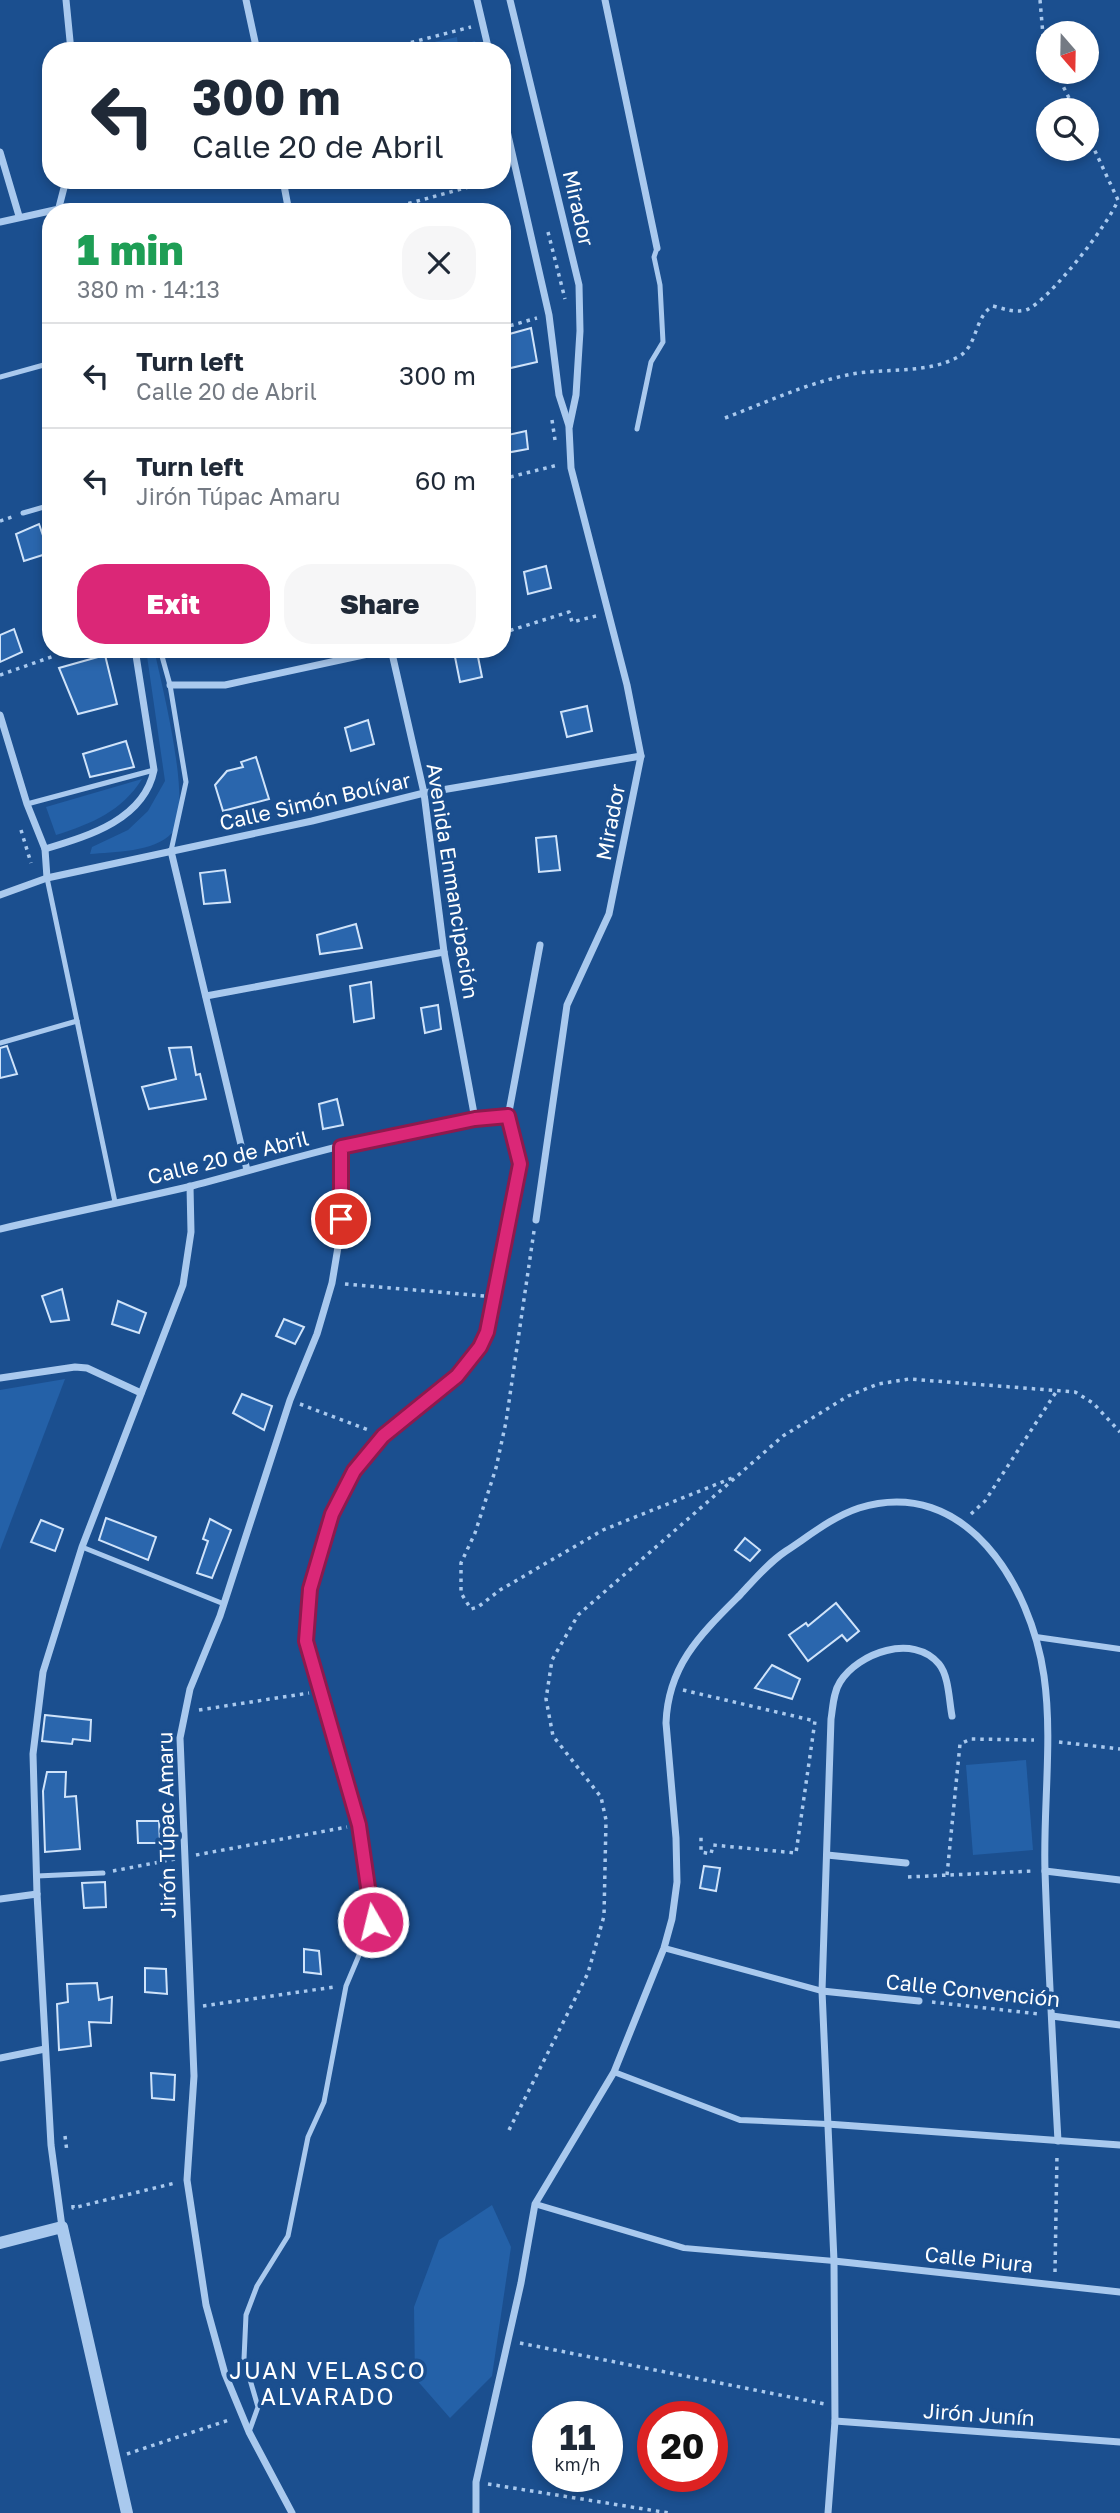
<!DOCTYPE html>
<meta charset="utf-8">
<style>
body{margin:0;font-family:"Golos Text",sans-serif;background:#f6f6f7;color:#1f2937;height:100vh;display:flex;flex-direction:column;font-size:26px;white-space:nowrap}
*{box-sizing:border-box;margin:0}
p{font-size:23px;color:#747a83}
.icon{flex:none;width:38px;height:38px;fill:none;stroke:currentColor;stroke-width:2;stroke-linecap:round;stroke-linejoin:round}
.map{position:relative;flex:1;overflow:hidden}
.panel{position:absolute;left:42px;top:203px;width:469px;height:455px;display:flex;flex-direction:column;background:#fff;border-radius:28px;box-shadow:0 4px 10px #0003}
.panel>*{flex:none}
.guide{position:absolute;left:42px;top:42px;width:469px;height:147px;border-radius:28px;box-shadow:0 4px 10px #0003;background:#fff;color:#1f2937;overflow:hidden}
.needle{width:46px;rotate:160deg}
.controls{position:absolute;left:1036px;top:21px;display:grid;gap:14px}
.controls a{display:grid;place-items:center;width:63px;height:63px;border-radius:50%;background:#fff;box-shadow:0 4px 10px #0003;font-size:35px}
.speed{position:absolute;left:532px;top:2401px;display:flex;gap:14px;font-size:35px;font-weight:700;text-align:center}
.speed>*{display:grid;place-content:center;width:91px;height:91px;border-radius:50%;background:#fff;box-shadow:0 4px 10px #0003;line-height:1}
.speed small{font-size:18px;font-weight:400}
.speed .limit{border:10px solid #d22;background:#fff;color:#111}
.pin{position:absolute;display:grid;place-items:center;width:60px;height:60px;color:#fff;margin:-30px;border:4px solid #fff;border-radius:50%;box-shadow:0 2px 7px #0007}
.me{position:absolute;width:77px;margin:-38px;rotate:352deg;stroke-linejoin:round;filter:drop-shadow(0 0 5px #0008)}
.turn{display:flex;align-items:center;gap:24px;height:147px;padding:0 35px;font-size:32px}
.turn .icon{width:91px;height:91px;stroke-width:2.5}
.turn b{display:block;font-size:49px;line-height:60px}
.round{display:grid;place-items:center;flex:none;width:74px;height:74px;border-radius:28px;background:#f6f6f7}
.summary{display:flex;align-items:center;justify-content:space-between;height:119px;padding:0 35px}
h1{font-size:42px;font-weight:800;line-height:52px;color:#1e9e55}
.primary-button{display:flex;gap:14px;margin-top:auto;padding:14px 35px}
.primary-button a{flex:1;height:80px;border-radius:28px;background:#db2777;color:#fff;font-size:28px;font-weight:800;line-height:80px;text-align:center}
.primary-button a+a{background:#f6f6f7;color:#1f2937}
ul{padding:0;list-style:none}
li{display:flex;align-items:center;gap:21px;height:105px;padding:0 35px;border-top:2px solid #e0e1e3}
li div{flex:1}
li b{display:block;font-size:26px}
li em{font-style:normal}
.map>svg:first-child{display:block}
.green{fill:#2461a8}
.building{fill:#2a66ad;stroke:#cfe3fa;stroke-width:2}
.lines{fill:none;stroke-linecap:round;stroke-linejoin:round}
.path{stroke:#a9c9ee;stroke-width:3.5;stroke-dasharray:3.5 5;stroke-linecap:butt}
.service{stroke:#a9c9ee;stroke-width:5}
.pedestrian{stroke:#a9c9ee;stroke-width:6}
.minor{stroke:#a9c9ee;stroke-width:7}
.tertiary{stroke:#a9c9ee;stroke-width:12}
.route-casing{stroke:#8e194d;stroke-width:18}
.route{stroke:#db2777;stroke-width:12}
.labels{text-anchor:middle;dominant-baseline:central;stroke-width:7;stroke-linejoin:round;paint-order:stroke}
.street-label{font-size:21px;fill:#fff;stroke:#1b4f8f}
.neighbourhood-label{font-size:23px;letter-spacing:2px;fill:#fff;stroke:#1b4f8f}
</style>
<div class="map">
<svg width="1120" height="2513" viewBox="0 0 1120 2513">
<rect width="100%" height="100%" fill="#1b4f8f"/>
<g class="green">
<polygon points="457,37 458,46 475,41 478,51 403,49"/>
<path d="M146,649H154C161,682 194,809 172,833C155,852 113,852 90,854L92,847L128,830L148,811L165,781Z"/>
<path d="M142,779C122,811 91,824 56,835L46,807Z"/>
<polygon points="65,1379 0,1550 0,1390"/>
<polygon points="1026,1760 1033,1850 973,1855 966,1765"/>
<polygon points="492,2205 511,2247 492,2376 450,2418 415,2378 414,2307 439,2240"/>
</g>
<g class="building">
<polygon points="531,328 537,362 502,370 502,336"/>
<polygon points="526,431 528,449 506,453 503,436"/>
<polygon points="39,524 49,553 24,561 16,534"/>
<polygon points="546,566 551,588 528,594 524,572"/>
<polygon points="14,629 22,652 0,662 0,635"/>
<polygon points="477,652 482,677 460,682 455,657"/>
<polygon points="105,655 117,704 78,714 59,668"/>
<polygon points="587,706 592,731 567,737 561,712"/>
<polygon points="368,720 374,744 351,751 345,728"/>
<polygon points="126,741 134,767 90,777 83,754"/>
<polygon points="256,757 269,799 223,811 215,785 227,771 243,767 241,762"/>
<polygon points="556,836 560,870 539,872 536,838"/>
<polygon points="225,870 230,902 204,904 200,873"/>
<polygon points="356,924 362,948 320,954 317,935"/>
<polygon points="371,982 374,1018 354,1022 350,986"/>
<polygon points="438,1005 441,1029 425,1033 421,1008"/>
<polygon points="7,1046 17,1074 0,1078 0,1048"/>
<polygon points="191,1047 196,1075 200,1074 206,1099 149,1109 142,1087 176,1079 169,1048"/>
<polygon points="337,1099 343,1125 323,1129 319,1104"/>
<polygon points="62,1289 69,1320 51,1322 42,1296"/>
<polygon points="118,1301 146,1313 139,1333 112,1324"/>
<polygon points="284,1319 304,1327 295,1344 276,1336"/>
<polygon points="242,1394 272,1406 264,1430 233,1413"/>
<polygon points="106,1518 156,1537 148,1560 99,1540"/>
<polygon points="210,1519 231,1530 212,1578 197,1573 208,1541 203,1539"/>
<polygon points="41,1520 63,1529 55,1551 31,1542"/>
<polygon points="745,1538 760,1550 750,1561 735,1550"/>
<polygon points="836,1603 859,1631 847,1641 842,1635 808,1661 789,1635 806,1623 808,1626"/>
<polygon points="772,1665 800,1679 792,1699 755,1688"/>
<polygon points="45,1715 91,1720 90,1741 73,1739 72,1744 42,1741"/>
<polygon points="47,1772 66,1772 65,1797 76,1796 80,1849 45,1852 43,1791"/>
<polygon points="137,1821 159,1821 160,1843 138,1843"/>
<polygon points="704,1866 720,1868 716,1891 700,1888"/>
<polygon points="105,1882 106,1907 84,1908 82,1883"/>
<polygon points="304,1949 319,1951 321,1974 304,1972"/>
<polygon points="145,1968 166,1969 167,1994 145,1992"/>
<polygon points="97,1983 99,2000 112,1997 111,2023 89,2022 91,2046 59,2050 57,2004 68,2002 67,1984"/>
<polygon points="151,2073 175,2075 174,2100 152,2098"/>
</g>
<g class="lines">
<g class="path">
<polyline points="1040,0 1044,47 1048,56"/>
<polyline points="378,51 471,27"/>
<polyline points="1056,72 1075,110"/>
<polyline points="392,208 494,180"/>
<polyline points="548,232 565,299"/>
<polyline points="502,328 537,318"/>
<path d="M725,418C767,402 807,383 852,374C885,368 927,374 958,357C978,347 974,316 993,306C1005,309 1014,313 1026,310C1048,302 1109,224 1118,200L1087,134"/>
<polyline points="552,420 555,440"/>
<polyline points="502,479 558,465"/>
<polyline points="0,521 12,517"/>
<polyline points="502,633 569,612 572,622 596,616"/>
<polyline points="437,649 438,654 453,649"/>
<polyline points="0,675 54,656"/>
<polyline points="21,830 31,863"/>
<polyline points="534,1231 506,1422 496,1468 475,1533 461,1563 461,1593 471,1609 478,1607 500,1590 603,1530 732,1478"/>
<polyline points="345,1284 484,1296"/>
<polyline points="300,1404 371,1431"/>
<polyline points="971,1514 985,1501 1058,1389"/>
<polyline points="683,1690 815,1721 796,1853 713,1845 711,1854 701,1852 701,1833"/>
<polyline points="199,1710 309,1693"/>
<polyline points="1059,1742 1120,1749"/>
<polyline points="196,1855 347,1827"/>
<polyline points="113,1871 175,1859"/>
<polyline points="947,1875 960,1744 971,1739 1034,1740"/>
<polyline points="908,1877 1033,1871"/>
<polyline points="932,2002 1039,2014"/>
<polyline points="203,2006 334,1987"/>
<polyline points="509,2130 588,1973 604,1916 606,1820 601,1797 553,1736 546,1699 552,1660 578,1615 783,1436 848,1396 878,1384 909,1379 1075,1392 1093,1403 1120,1432"/>
<polyline points="65,2136 67,2152"/>
<polyline points="73,2205 73,2208 175,2183"/>
<polyline points="1055,2272 1057,2154"/>
<polyline points="520,2343 825,2404"/>
<polyline points="127,2454 229,2420"/>
<polyline points="488,2484 669,2513"/>
</g>
<g class="service">
<polyline points="0,377 51,363"/>
<polyline points="637,429 651,362 663,342 660,285 654,257 657,248"/>
<polyline points="23,513 51,505"/>
<polyline points="160,649 170,685 186,782 171,851"/>
<polyline points="27,804 154,770"/>
<polyline points="47,878 115,1202"/>
<polyline points="0,1043 77,1021"/>
<polyline points="82,1547 224,1604"/>
<polyline points="37,1876 103,1873"/>
<polyline points="249,2432 258,2407 244,2359 246,2315 257,2286 288,2236 308,2137 324,2102 346,1986 373,1922 359,1825 306,1641 310,1589 332,1514 354,1471 383,1436 457,1376 480,1347 495,1299 520,1165"/>
</g>
<g class="pedestrian">
<polyline points="1036,1637 1120,1649"/>
<polyline points="664,1948 822,1991"/>
<polyline points="614,2072 740,2120 827,2124"/>
<polyline points="535,2204 684,2248 834,2261"/>
</g>
<g class="minor">
<polyline points="66,0 71,51"/>
<polyline points="246,0 257,51"/>
<polyline points="477,0 489,51"/>
<polyline points="510,0 579,285 580,331 576,395 569,428 571,468 627,685 641,756 609,914 567,1005 536,1220"/>
<polyline points="605,0 657,248"/>
<polyline points="502,109 549,315 559,395 569,426"/>
<polyline points="0,152 19,216"/>
<polyline points="283,180 289,212"/>
<polyline points="58,211 66,180"/>
<polyline points="377,212 380,211"/>
<polyline points="0,222 59,209"/>
<polyline points="391,649 424,793 444,952 475,1119"/>
<polyline points="65,653 75,649"/>
<polyline points="170,685 225,685 391,649"/>
<polyline points="0,715 27,804 45,849 47,878"/>
<path d="M45,849C88,836 144,820 154,770L135,649"/>
<polyline points="171,851 247,1170"/>
<polyline points="0,895 47,878 312,821 424,793 641,756"/>
<polyline points="206,996 444,952"/>
<polyline points="520,1165 508,1117 540,945"/>
<path d="M0,1229C64,1214 128,1201 192,1186C295,1159 401,1124 508,1117"/>
<polyline points="0,1378 75,1367 87,1368 141,1393"/>
<polyline points="827,1855 906,1863"/>
<polyline points="1045,1871 1120,1880"/>
<polyline points="0,1899 37,1894"/>
<polyline points="822,1991 919,2001"/>
<polyline points="1052,2016 1120,2025"/>
<polyline points="0,2058 45,2049"/>
<polyline points="827,2124 1120,2145"/>
<polyline points="62,2227 51,2145 37,1894 33,1754 43,1672 82,1547 183,1285 191,1232 190,1186"/>
<polyline points="834,2261 1120,2292"/>
<polyline points="835,2421 1120,2442"/>
<polyline points="292,2513 249,2432 225,2374 206,2305 187,2180 194,2076 180,1738 190,1689 220,1616 290,1400 317,1334 332,1283 340,1235 341,1147"/>
<path d="M476,2513V2482L521,2283L535,2204L614,2072L664,1948L672,1919L677,1882L676,1838L666,1723C668,1665 701,1634 740,1595C754,1580 768,1563 786,1551C809,1536 832,1517 859,1508C966,1475 1031,1586 1044,1676C1053,1739 1043,1807 1045,1871C1048,1961 1053,2051 1058,2141"/>
<path d="M828,2513L835,2421L834,2261L822,1991L831,1719C833,1707 833,1693 840,1682C858,1653 913,1633 939,1664C949,1676 949,1701 952,1716"/>
</g>
<polyline class="tertiary" points="0,2243 62,2227 127,2513"/>
</g>
<g class="lines">
<defs>
<polyline id="route" points="341,1219 341,1147 475,1119 508,1116 520,1164 487,1332 480,1347 457,1376 383,1436 354,1471 332,1514 310,1589 306,1641 359,1825 373,1922"/>
</defs>
<use href="#route" class="route-casing"/>
<use href="#route" class="route"/>
</g>
<g class="labels">
<g class="street-label">
<text transform="translate(579 208) rotate(77)">Mirador</text>
<text transform="translate(315 801) rotate(-13)">Calle Simón Bolívar</text>
<text transform="translate(610 822) rotate(-79)">Mirador</text>
<text transform="translate(453 881) rotate(81)">Avenida Enmancipación</text>
<text transform="translate(228 1157) rotate(-14)">Calle 20 de Abril</text>
<text transform="translate(166 1825) rotate(-91)">Jirón Túpac Amaru</text>
<text transform="translate(973 1990) rotate(6)">Calle Convención</text>
<text transform="translate(979 2259) rotate(6)">Calle Piura</text>
<text transform="translate(979 2414) rotate(4)">Jirón Junín</text>
</g>
<g class="neighbourhood-label">
<text x="328" y="2370">JUAN VELASCO<tspan x="328" dy="26">ALVARADO</tspan></text>
</g>
</g>
</svg>
<div class="controls">
<a><svg class="needle" viewBox="-14 -14 28 28"><path d="M0-13l5 13h-10z" fill="#e53935"/><path d="M0 13l5-13h-10z" fill="#747a83"/></svg></a>
<a><svg class="icon" aria-label="search" viewBox="0 0 24 24"><circle cx="10" cy="10" r="6"/><path d="M15 15l6 6"/></svg></a>
</div>
<div class="speed"><div>11<small>km/h</small></div><div class="limit">20</div></div>
<div class="pin" style="left:341px;top:1219px;background:#d93025"><svg class="icon" aria-label="arrive" viewBox="0 0 24 24"><path d="M6 21V4h12l-3 4 3 4H6"/></svg></div>
<svg class="me" style="left:373px;top:1922px" viewBox="-20 -20 40 40"><circle r="17" fill="#db2777" stroke="#fff" stroke-width="3"/><path d="M0-11L8 9 0 5-8 9z" fill="#fff"/></svg>
<div class="guide">
<div class="turn"><svg class="icon" aria-label="left" viewBox="0 0 24 24"><path d="M17 20v-9H6M10 6l-5 5 5 5"/></svg><div><b>300 m</b>Calle 20 de Abril</div></div>
</div>
<section class="panel">
<div class="summary"><div><h1>1 min</h1><p>380 m · 14:13</p></div><a class="round"><svg class="icon" aria-label="close" viewBox="0 0 24 24"><path d="M6 6l12 12M18 6L6 18"/></svg></a></div>
<ul>
<li><svg class="icon" aria-label="left" viewBox="0 0 24 24"><path d="M17 20v-9H6M10 6l-5 5 5 5"/></svg><div><b>Turn left</b><p>Calle 20 de Abril</p></div><em>300 m</em></li>
<li><svg class="icon" aria-label="left" viewBox="0 0 24 24"><path d="M17 20v-9H6M10 6l-5 5 5 5"/></svg><div><b>Turn left</b><p>Jirón Túpac Amaru</p></div><em>60 m</em></li>
</ul>
<div class="primary-button"><a>Exit</a><a>Share</a></div>
</section>
</div>
